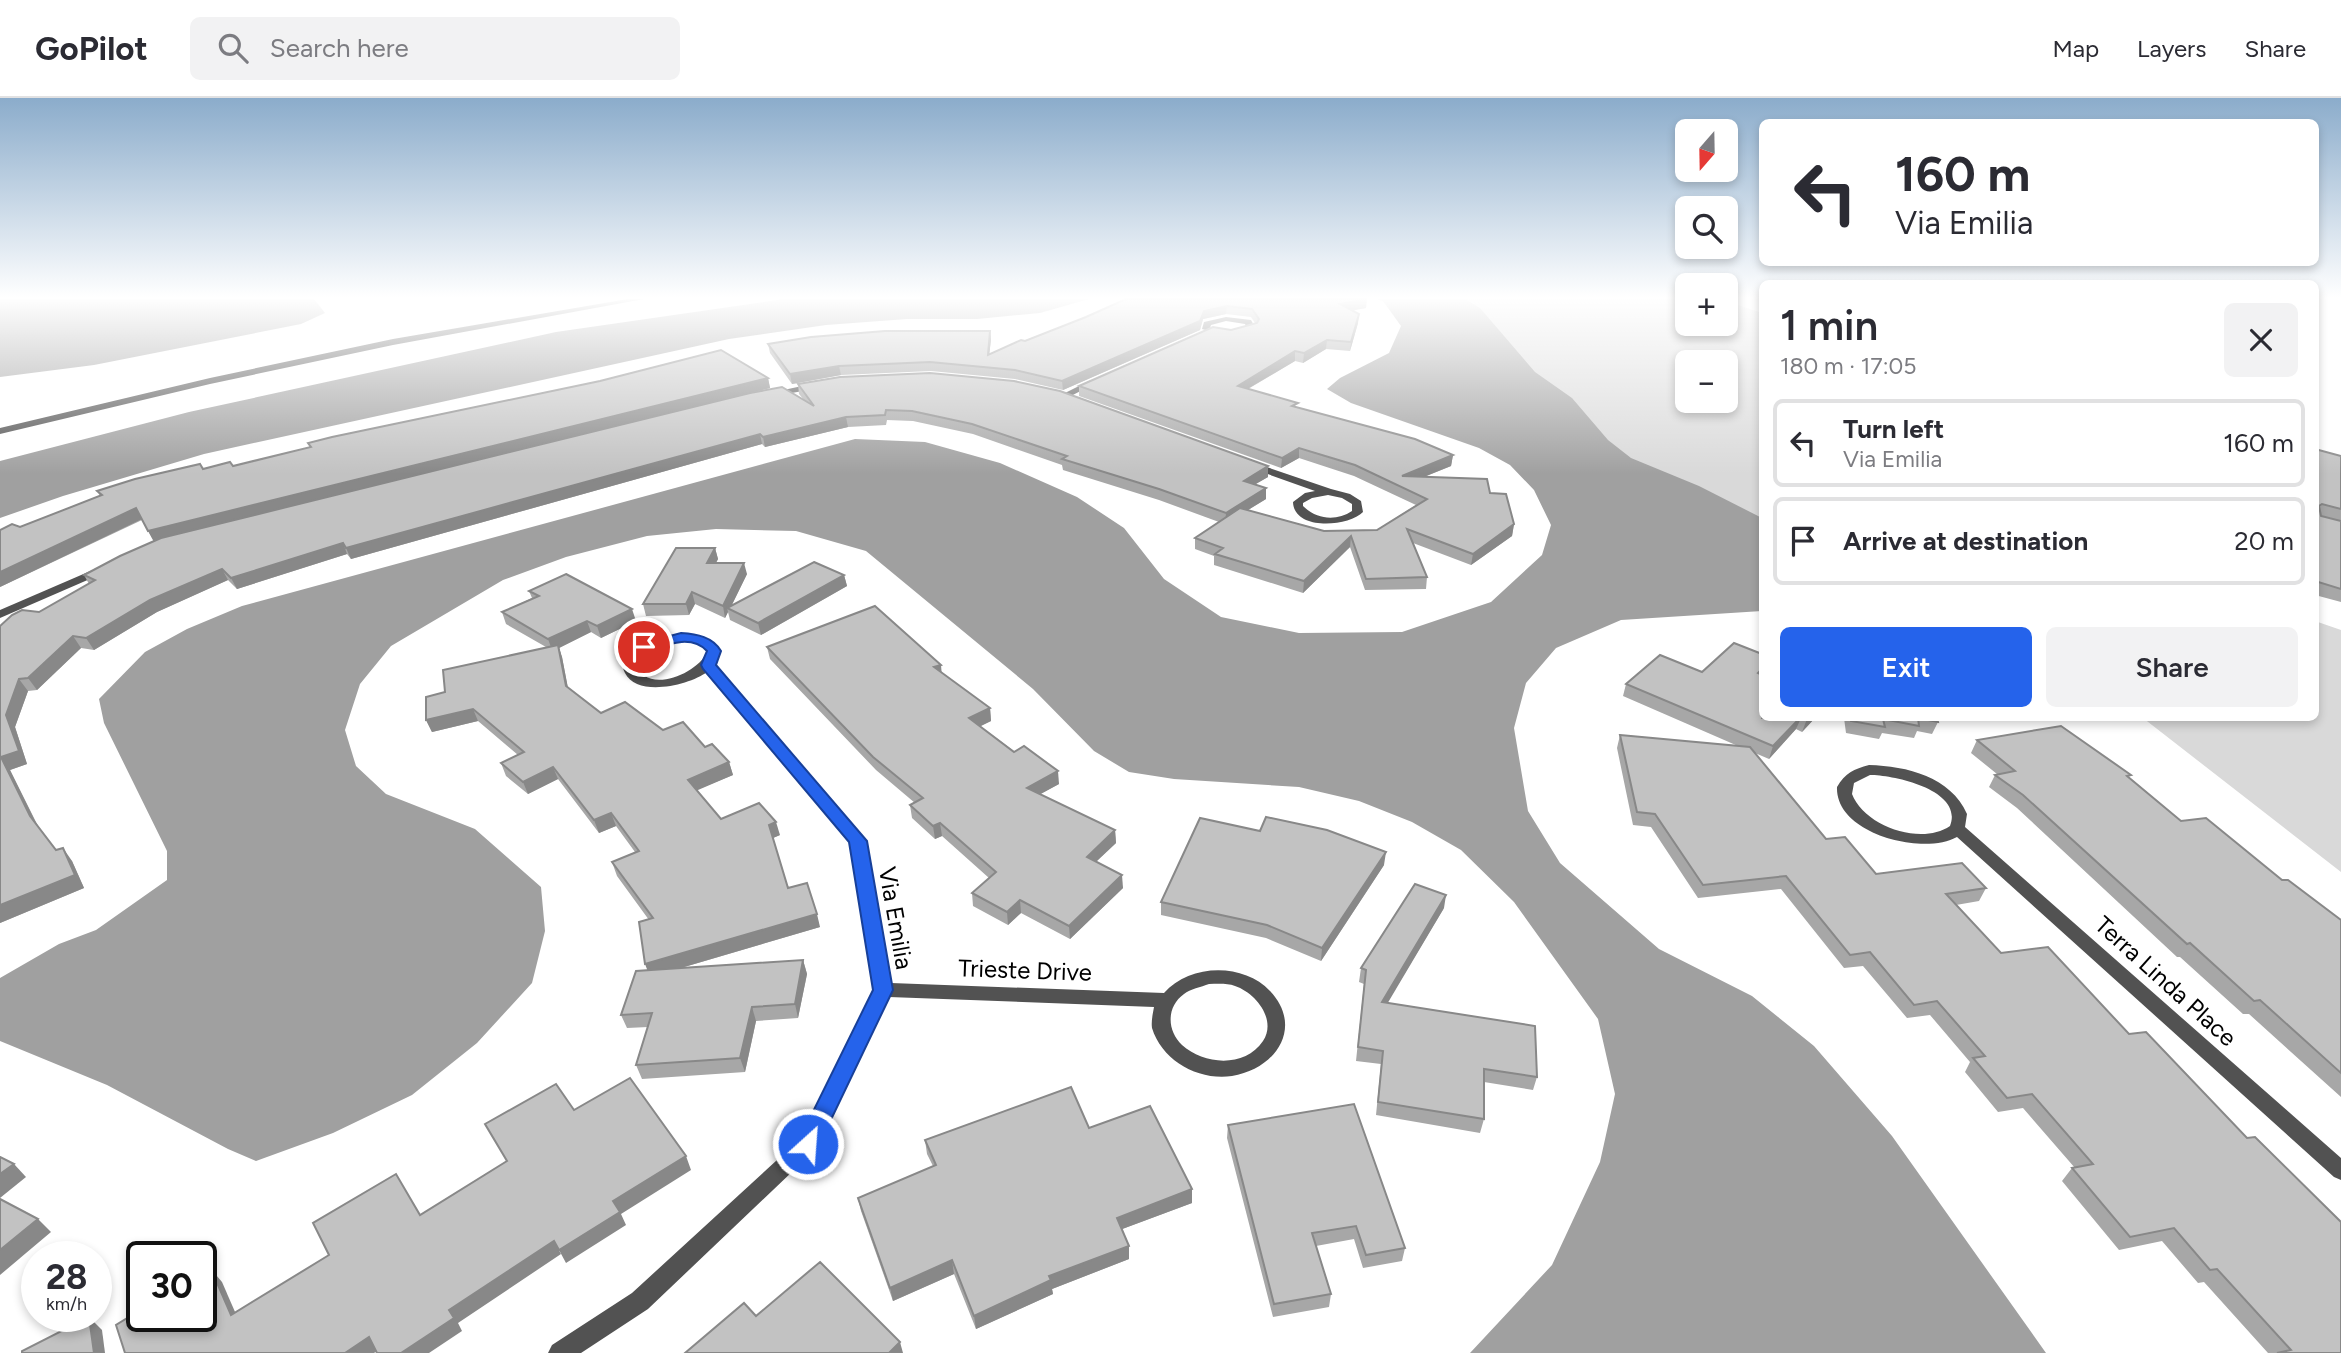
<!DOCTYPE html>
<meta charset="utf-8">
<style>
body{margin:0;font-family:Figtree,sans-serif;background:#f2f2f3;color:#2b2b33;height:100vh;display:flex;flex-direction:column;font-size:26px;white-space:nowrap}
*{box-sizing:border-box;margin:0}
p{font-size:23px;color:#7c7c81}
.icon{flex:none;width:38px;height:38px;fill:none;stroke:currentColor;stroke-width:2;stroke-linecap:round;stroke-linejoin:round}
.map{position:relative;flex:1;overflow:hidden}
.panel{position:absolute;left:1759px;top:182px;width:560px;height:441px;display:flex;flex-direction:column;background:#fff;border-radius:10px;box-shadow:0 4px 10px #0003}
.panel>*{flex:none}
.hud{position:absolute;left:1759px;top:21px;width:560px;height:147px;border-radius:10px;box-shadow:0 4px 10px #0003;background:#fff;color:#2b2b33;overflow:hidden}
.needle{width:46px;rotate:200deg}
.buttons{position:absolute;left:1675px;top:21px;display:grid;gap:14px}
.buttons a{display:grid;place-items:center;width:63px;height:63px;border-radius:10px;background:#fff;box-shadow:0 4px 10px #0003;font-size:35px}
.speed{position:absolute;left:21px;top:1143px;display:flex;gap:14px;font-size:35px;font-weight:700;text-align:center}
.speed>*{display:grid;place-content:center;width:91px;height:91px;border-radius:50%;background:#fff;box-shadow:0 4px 10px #0003;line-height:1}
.speed small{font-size:18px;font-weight:400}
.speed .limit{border:4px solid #111;border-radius:10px;background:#fff;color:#111}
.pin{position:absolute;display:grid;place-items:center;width:60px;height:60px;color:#fff;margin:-30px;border:4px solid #fff;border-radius:50%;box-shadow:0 2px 7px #0007}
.me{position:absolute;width:77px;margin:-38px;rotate:26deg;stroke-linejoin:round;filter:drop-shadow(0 0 5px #0008)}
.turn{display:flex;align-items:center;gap:24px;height:147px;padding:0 21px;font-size:32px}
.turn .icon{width:91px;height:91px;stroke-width:2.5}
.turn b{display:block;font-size:49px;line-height:60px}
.round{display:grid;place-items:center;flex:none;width:74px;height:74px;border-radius:10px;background:#f2f2f3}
.overview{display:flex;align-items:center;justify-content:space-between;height:119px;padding:0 21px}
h1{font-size:42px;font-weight:600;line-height:52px}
.primary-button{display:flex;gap:14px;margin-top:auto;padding:14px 21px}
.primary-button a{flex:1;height:80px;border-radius:10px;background:#2563eb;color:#fff;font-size:28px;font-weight:600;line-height:80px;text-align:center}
.primary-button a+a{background:#f2f2f3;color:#2b2b33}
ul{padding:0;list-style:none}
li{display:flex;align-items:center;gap:21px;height:88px;margin:0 14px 10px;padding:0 7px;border:4px solid #e1e1e2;border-radius:10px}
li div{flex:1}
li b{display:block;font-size:26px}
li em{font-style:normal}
header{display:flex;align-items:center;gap:42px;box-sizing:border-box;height:98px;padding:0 35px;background:#fff;border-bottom:2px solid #e1e1e2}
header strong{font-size:33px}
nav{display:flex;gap:38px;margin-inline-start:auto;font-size:24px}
.search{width:490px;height:63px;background:#f2f2f3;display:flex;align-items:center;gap:18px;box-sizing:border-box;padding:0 24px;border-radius:10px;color:#7c7c81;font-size:26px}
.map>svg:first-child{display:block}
.green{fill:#d9d9d9;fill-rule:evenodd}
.water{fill:#a0a0a0}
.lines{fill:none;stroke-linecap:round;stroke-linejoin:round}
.minor{fill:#525252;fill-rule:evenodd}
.tertiary{fill:#525252;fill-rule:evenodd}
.wall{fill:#a7a7a7}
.shaded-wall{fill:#888}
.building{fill:#c2c2c2;stroke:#888;stroke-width:2}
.route{fill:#2563eb;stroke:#184099;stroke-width:2}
.labels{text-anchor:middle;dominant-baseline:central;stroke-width:5;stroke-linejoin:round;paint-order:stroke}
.near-street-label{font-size:24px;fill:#000;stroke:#fff}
</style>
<header>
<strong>GoPilot</strong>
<div class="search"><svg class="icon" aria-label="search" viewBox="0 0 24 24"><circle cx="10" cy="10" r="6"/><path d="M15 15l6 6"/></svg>Search here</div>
<nav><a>Map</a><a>Layers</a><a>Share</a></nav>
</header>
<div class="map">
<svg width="2341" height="1255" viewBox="0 0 2341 1255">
<rect width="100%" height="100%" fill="#fff"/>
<g class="green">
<path d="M1419,201H1687V226H1726V203L1762,215V448L1718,431ZM1687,264H1726V303H1687Z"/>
<polygon points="2315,523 2341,532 2341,774 2143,620 2315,620"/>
</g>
<g class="water">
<polygon points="0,201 314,201 325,215 301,226 94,267 0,279"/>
<polygon points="784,201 1089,201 1040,215 977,221 907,221 826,227 729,241 204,356 63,398 0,420 0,363 189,314 556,234"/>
<polygon points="1377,201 1465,201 1480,210 1535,274 1572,300 1608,342 1631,360 1699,388 1762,420 1762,513 1621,522 1556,550 1526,585 1514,630 1528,713 1560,765 1659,851 1752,898 1814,948 1892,1038 2046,1255 1470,1255 1552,1167 1600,1064 1615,996 1598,921 1514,804 1461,752 1412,724 1359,703 1299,689 1174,681 1129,674 1094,653 1033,591 866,453 796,433 716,431 647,438 566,459 503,482 391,548 360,586 345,632 356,668 386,696 475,731 541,789 545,833 532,885 477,945 412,997 333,1035 256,1063 228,1051 107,987 0,943 0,880 59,846 96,832 167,782 167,753 104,625 99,601 145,554 187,531 242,508 855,341 925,344 1000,365 1077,399 1124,430 1164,481 1221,519 1299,535 1402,534 1491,504 1542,457 1551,427 1534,392 1510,367 1479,350 1351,305 1327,291 1340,280 1389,255 1401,228 1383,203"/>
</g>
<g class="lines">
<g class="minor">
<path d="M1226,219L1251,222L1256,231L1230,239L1202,231L1204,224ZM1226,223L1245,226L1247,230L1230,234L1210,230L1211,227Z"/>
<polygon points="1091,282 1098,284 1067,300 1059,298"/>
<polygon points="816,285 819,286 819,290 770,299 765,296"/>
<path d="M1252,364L1331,391L1350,396L1361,403L1363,414C1348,429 1294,433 1293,404L1305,395L1315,393L1248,369V365ZM1328,397L1342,400L1352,406V413C1337,423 1317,422 1303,408V405L1312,400Z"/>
<polygon points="102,468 108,472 106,474 0,520 0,512"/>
<path d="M685,536C701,536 710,540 720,553L714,566L866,742L891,885L1164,895C1189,866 1243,864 1270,893C1304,929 1276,971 1232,978C1199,983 1162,963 1152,930C1151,923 1153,915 1154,909L889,899L815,1052L648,1211L581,1255H548L552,1247L632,1195L801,1040L874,892L850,743L707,574C690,587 637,600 625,575C623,572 623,568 622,564C638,543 660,537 685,536ZM685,544L699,545L707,554C697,577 643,598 636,564C649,549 665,545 685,544ZM1209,886C1217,886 1227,885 1235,888C1256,895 1277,922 1263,943C1245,970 1204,967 1182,947C1167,933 1166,909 1184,896C1190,891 1201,889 1209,886Z"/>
<path d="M1869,667C1907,668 1951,679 1967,716L1965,729L2341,1060V1082L2334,1079L1957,739C1923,758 1835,736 1837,689C1845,675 1854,671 1869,667ZM1870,677C1894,677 1964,692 1950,728C1921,748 1864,728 1852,696L1854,685Z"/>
</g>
<polygon class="tertiary" points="628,201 644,201 393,247 210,286 0,336 0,330 210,280 393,241"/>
</g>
<g class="wall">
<polygon points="1126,201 1366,210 1352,212 1358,225 1350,253 1326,251 1303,265 1295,263 1248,291 1298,310 1453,357 1451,368 1424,379 1490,395 1514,426 1512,438 1471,467 1413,445 1427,479 1426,491 1365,492 1350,449 1303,495 1214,467 1214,458 1195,451 1195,440 1219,424 1159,402 1063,372 1062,367 973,336 913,323 887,322 886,327 848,329 765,349 762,346 351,461 347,456 237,491 228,482 157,514 94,552 81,550 37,592 28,593 15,629 27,666 10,672 38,728 56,752 72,763 84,790 0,825 0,528 39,514 89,486 84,477 154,443 142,422 0,489 20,429 100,398 97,393 203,371 233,368 310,350 308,345 768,280 770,290 753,294 804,302 799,296 798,286 1268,368 1268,379 1255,386 1266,390 1266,401 1248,412 1324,433 1377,432 1416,407 1354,378 1299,360 1281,370 1079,298 1079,288 1231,232 1255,225 1251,219 1226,216 1203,221 1200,232 1063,292 1015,281 931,273 841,277 792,286 770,255 768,246 990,233 991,242 989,256 1086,219"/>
<polygon points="2315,351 2341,358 2341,504 2315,497"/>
<polygon points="715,450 718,461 716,465 747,476 731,508 844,477 847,488 761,537 730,522 728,514 725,520 695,506 689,517 646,518 643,506"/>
<polygon points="529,493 636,523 601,540 591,534 559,550 562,559 568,590 601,615 663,632 705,649 729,664 733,677 696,692 721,721 780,737 773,740 788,790 820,829 681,870 803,862 807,876 798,920 756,923 745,974 642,981 636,967 648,929 627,930 621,917 648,873 649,822 617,778 612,764 635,754 616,728 599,735 558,681 528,696 506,678 501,665 518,657 478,623 432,634 426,622 445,594 546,549 506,526 502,514 532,500"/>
<polygon points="767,549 942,575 990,610 991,623 980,628 1059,686 1040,696 1115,732 1116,745 1096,764 1123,790 1070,841 1021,815 1008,827 973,808 972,795 989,780 942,738 935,741 912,720 910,707 915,705 876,672 770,561"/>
<polygon points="1626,586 1762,620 1815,620 1802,634 1796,631 1769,661 1755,655 1826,741 1876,776 1986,790 1979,803 1956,807 2341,1255 2268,1255 2204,1184 2198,1185 2162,1143 2119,1152 2062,1083 2072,1070 2075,1070 2023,1010 1998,1014 1965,974 1970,964 1930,917 1907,920 1863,868 1844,870 1781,791 1698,800 1651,729 1633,727 1617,650 1620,637 1738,648 1623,598"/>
<polygon points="1844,620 1937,620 1938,624 1932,636 1917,633 1914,640 1882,635 1879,641 1846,635"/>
<polygon points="1977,642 2129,680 2181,723 2282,782 2341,822 2341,999 2249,916 2243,916 2180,859 2177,859 2017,710 1989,689 1995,677 1997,676 1971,655"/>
<polygon points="1384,767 1321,863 1266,840 1161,817 1161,804"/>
<polygon points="1444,810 1387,905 1537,979 1533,992 1484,984 1484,1021 1480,1035 1376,1017 1381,966 1356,963 1364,886 1359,884 1361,870"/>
<polygon points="1228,1027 1405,1150 1402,1163 1363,1170 1354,1141 1316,1148 1331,1196 1329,1209 1273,1219 1227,1040"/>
<polygon points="1089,1030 1192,1091 1192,1105 1122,1131 1129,1148 1129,1161 1052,1191 1053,1196 976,1231 954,1176 893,1203 861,1113 858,1100 933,1068 927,1056 925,1042"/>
</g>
<g class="shaded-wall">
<polygon points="1367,201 1366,210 1339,215 1340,206"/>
<polygon points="1227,208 1226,216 1203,221 1200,232 1063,292 1062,283 1204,213"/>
<polygon points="1359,216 1358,225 1350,253 1351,244"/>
<polygon points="990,233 991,242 988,266 988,257"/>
<polygon points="1327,242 1326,251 1303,265 1304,255"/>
<polygon points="1295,253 1295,263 1237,297 1238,288"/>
<polygon points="839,268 841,277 792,286 790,276"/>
<polygon points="768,280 770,290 154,444 148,433"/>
<polygon points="846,319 848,329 765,349 763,339"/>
<polygon points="760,336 762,346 351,461 346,450"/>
<polygon points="1299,350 1299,360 1281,370 1282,360"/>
<polygon points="1453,357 1451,368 1401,388 1402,378"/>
<polygon points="1268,368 1268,379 1244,393 1244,383"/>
<polygon points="1266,390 1266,401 1225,426 1226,415"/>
<polygon points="136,410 142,421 0,489 0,474"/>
<polygon points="1514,426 1512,438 1471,467 1473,456"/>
<polygon points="1351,438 1350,449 1303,495 1304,483"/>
<polygon points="343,445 347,456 237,491 231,480"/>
<polygon points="715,450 718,461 709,477 707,465"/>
<polygon points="744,465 747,476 730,511 727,510 728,514 725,520 723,508"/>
<polygon points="222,471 228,482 157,514 94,552 86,540 150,502"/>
<polygon points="844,477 847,488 761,537 758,525"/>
<polygon points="692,494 695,506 689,517 686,506"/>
<polygon points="632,511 636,523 601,540 597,528"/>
<polygon points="587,523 591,534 559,550 562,559 570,601 548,541"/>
<polygon points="73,538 81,550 37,592 28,580"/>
<polygon points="941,567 942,579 934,569"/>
<polygon points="19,581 28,593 15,629 27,666 10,672 39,731 30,718 1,659 6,617"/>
<polygon points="990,610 991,623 971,633 969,620"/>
<polygon points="473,611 478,623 432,634 426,622"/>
<polygon points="1801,620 1796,631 1769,661 1773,648"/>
<polygon points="1808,620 1815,620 1802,634 1807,621"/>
<polygon points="729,664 733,677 691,695 688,682"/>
<polygon points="553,669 558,681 528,696 523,684"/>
<polygon points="1058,673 1059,686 1028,703 1027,690"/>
<polygon points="611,715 616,728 599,735 594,722"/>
<polygon points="776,724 780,737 773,740 769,727"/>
<polygon points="940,725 942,738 935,741 933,728"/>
<polygon points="1115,732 1116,745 1087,772 1087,759"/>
<polygon points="63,750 72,763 84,790 0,825 0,807"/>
<polygon points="1386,754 1384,767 1321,863 1322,850"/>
<polygon points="1122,777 1123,790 1070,841 1069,828"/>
<polygon points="1446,797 1444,810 1380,918 1382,904"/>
<polygon points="1020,802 1021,815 1008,827 1007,814"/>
<polygon points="817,816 820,829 650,879 645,866"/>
<polygon points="803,862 807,876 798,920 795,906"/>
<polygon points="752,909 756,923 745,974 740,960"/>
<polygon points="686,1058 691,1072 621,1116 626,1127 566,1165 559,1152 613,1103"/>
<polygon points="14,1066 26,1079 0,1100 0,1076"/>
<polygon points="1192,1091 1192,1105 1117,1133 1117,1120"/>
<polygon points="38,1121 51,1134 0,1177 0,1152"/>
<polygon points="554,1143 561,1156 458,1225 462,1233 429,1255 401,1255 449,1212"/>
<polygon points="1129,1148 1129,1161 1052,1191 1053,1196 976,1231 974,1218 1049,1178"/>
<polygon points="952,1162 954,1176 893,1203 890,1190"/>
<polygon points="211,1171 222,1184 242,1230 231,1217"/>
<polygon points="89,1219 102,1232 105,1255 94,1255"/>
<polygon points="369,1239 379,1252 374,1255 345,1255"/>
<polygon points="900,1244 903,1255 889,1255"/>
</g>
<g class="building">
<polygon points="1126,201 1367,201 1340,206 1359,216 1351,244 1327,242 1304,255 1295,253 1238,288 1298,305 1292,308 1415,341 1453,357 1402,378 1487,381 1490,395 1506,396 1514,426 1473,456 1407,431 1427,479 1366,481 1351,438 1304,483 1215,456 1223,450 1195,440 1240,410 1324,433 1377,432 1427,401 1355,367 1299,350 1282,360 1079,288 1213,229 1231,232 1257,225 1259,221 1252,211 1227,208 1204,213 1200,223 1062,283 1015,272 930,264 839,268 790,276 768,246 811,239 885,233 990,233 988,257 1021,242 1025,243 1086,219"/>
<polygon points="721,252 768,280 148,433 136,410 0,474 0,432 12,426 20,429 102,397 97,393 135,381 200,366 203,371 230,364 233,368 311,349 308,345 332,339 600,283"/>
<polygon points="930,275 1014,283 1060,293 1268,368 1244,383 1266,390 1226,415 1159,391 1062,361 1067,358 972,326 912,313 886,312 885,317 846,319 763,339 760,336 346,450 343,445 231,480 222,471 150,502 86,540 73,538 28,580 19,581 6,617 19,653 1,659 30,718 56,752 63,750 75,777 0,807 0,528 12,517 22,512 39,514 95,482 84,477 120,458 161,440 750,295 782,289 814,308 798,286 840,279"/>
<polygon points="2315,351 2341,358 2341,411 2322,406 2319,408 2321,418 2341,423 2341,491 2315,483"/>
<polygon points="676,450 715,450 707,465 744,465 723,508 692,494 686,506 643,506"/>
<polygon points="814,464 844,477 758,525 727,510"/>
<polygon points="566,476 632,511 597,528 587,523 548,541 502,514 539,498 529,493"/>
<polygon points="875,508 941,567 934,569 990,610 969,620 1014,654 1024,648 1058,673 1027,690 1115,732 1087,759 1122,777 1069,828 1020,802 1007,814 972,795 996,774 940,725 933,728 910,707 923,700 873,659 767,549"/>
<polygon points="1734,545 1762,556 1762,571 1758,575 1762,577 1762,620 1800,620 1773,648 1626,586 1660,557 1702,574"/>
<polygon points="558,547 566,588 601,615 625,604 663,632 683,624 705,649 712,646 729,664 688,682 721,721 759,705 776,724 769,727 788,790 807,785 817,816 645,866 639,824 653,820 612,764 639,753 611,715 594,722 553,669 523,684 501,665 524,654 473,611 426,622 426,599 445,594 443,572"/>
<polygon points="1851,620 1937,620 1938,624 1918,620 1919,628 1883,621 1885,629 1851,623"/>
<polygon points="2061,628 2131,677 2127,678 2181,723 2206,720 2282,782 2288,782 2341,822 2341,975 2260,902 2254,903 2190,845 2187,846 2023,697 1995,677 2015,673 1977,642"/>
<polygon points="1620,637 1750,649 1826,741 1845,739 1876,776 1962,765 1986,790 1946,796 2001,855 2048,849 2129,936 2146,934 2247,1040 2255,1039 2341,1124 2341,1255 2277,1255 2291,1252 2217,1171 2210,1172 2174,1130 2130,1139 2072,1070 2093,1066 2032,996 2007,1000 1973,960 1985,958 1937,903 1914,907 1870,854 1850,857 1786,778 1703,787 1655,716 1637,714"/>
<polygon points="1266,719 1327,732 1386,754 1322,850 1267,827 1161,804 1200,720 1260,733"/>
<polygon points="1415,786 1446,797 1382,904 1535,928 1537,979 1484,971 1484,1021 1378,1004 1383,953 1358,949 1366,872 1361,870"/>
<polygon points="803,862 795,906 752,909 740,960 636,967 652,915 621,917 636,873"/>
<polygon points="630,980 686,1058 613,1103 620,1114 559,1152 554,1143 449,1212 454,1220 401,1255 377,1255 369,1239 345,1255 125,1255 116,1227 142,1211 142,1218 201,1218 201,1176 211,1171 231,1217 329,1157 313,1125 396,1076 420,1117 507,1063 485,1026 556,986 574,1012"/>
<polygon points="1071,989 1089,1030 1150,1008 1192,1091 1117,1120 1129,1148 1049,1178 1051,1182 974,1218 952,1162 890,1190 858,1100 936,1067 925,1042"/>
<polygon points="1354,1006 1405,1150 1366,1157 1356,1128 1312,1135 1331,1196 1274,1206 1228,1027"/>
<polygon points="0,1059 14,1066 0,1076"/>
<polygon points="0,1101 38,1121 0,1152"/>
<polygon points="820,1164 900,1244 889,1255 685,1255 744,1205 756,1218"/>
<polygon points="89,1219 94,1255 22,1255 22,1253"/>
</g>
<linearGradient id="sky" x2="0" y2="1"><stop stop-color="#8baccb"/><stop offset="0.53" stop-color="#fff"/><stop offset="1" stop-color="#fff" stop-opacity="0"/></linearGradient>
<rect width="2341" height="376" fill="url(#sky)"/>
<path class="route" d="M681,535C697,536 713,539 721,553L716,567L867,743L893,892L816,1053L808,1056L800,1053L797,1046L873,892L849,744L703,571L701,567L707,553C690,535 664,548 644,554L637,549L639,546Z"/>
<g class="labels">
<g class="near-street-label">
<text transform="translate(896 820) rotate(80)">Via Emilia</text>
<text transform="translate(1025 872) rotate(2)">Trieste Drive</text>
<text transform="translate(2166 883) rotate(42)">Terra Linda Place</text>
</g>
</g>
</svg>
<div class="buttons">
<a><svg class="needle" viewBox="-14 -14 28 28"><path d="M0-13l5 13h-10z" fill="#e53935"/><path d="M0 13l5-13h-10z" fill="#7c7c81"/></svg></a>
<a><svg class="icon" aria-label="search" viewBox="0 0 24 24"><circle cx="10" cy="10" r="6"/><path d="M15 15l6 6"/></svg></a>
<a>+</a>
<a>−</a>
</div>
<div class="speed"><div>28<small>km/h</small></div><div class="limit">30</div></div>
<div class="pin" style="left:644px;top:549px;background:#d93025"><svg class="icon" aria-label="arrive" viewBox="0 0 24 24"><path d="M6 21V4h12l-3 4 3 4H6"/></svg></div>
<svg class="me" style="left:808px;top:1046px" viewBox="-20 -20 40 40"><circle r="17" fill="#2563eb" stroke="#fff" stroke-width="3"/><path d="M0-11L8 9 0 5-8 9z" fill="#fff"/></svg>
<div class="hud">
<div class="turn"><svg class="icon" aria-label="left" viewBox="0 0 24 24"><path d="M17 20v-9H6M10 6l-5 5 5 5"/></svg><div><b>160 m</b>Via Emilia</div></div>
</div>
<section class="panel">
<div class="overview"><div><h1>1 min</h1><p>180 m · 17:05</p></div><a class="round"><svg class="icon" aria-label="close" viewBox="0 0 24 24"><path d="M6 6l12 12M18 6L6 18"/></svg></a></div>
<ul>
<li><svg class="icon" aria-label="left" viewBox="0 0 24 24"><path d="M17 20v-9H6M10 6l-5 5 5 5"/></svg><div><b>Turn left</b><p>Via Emilia</p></div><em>160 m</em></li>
<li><svg class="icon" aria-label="arrive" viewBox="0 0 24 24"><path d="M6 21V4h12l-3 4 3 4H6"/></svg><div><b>Arrive at destination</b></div><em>20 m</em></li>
</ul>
<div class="primary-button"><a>Exit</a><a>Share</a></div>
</section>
</div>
